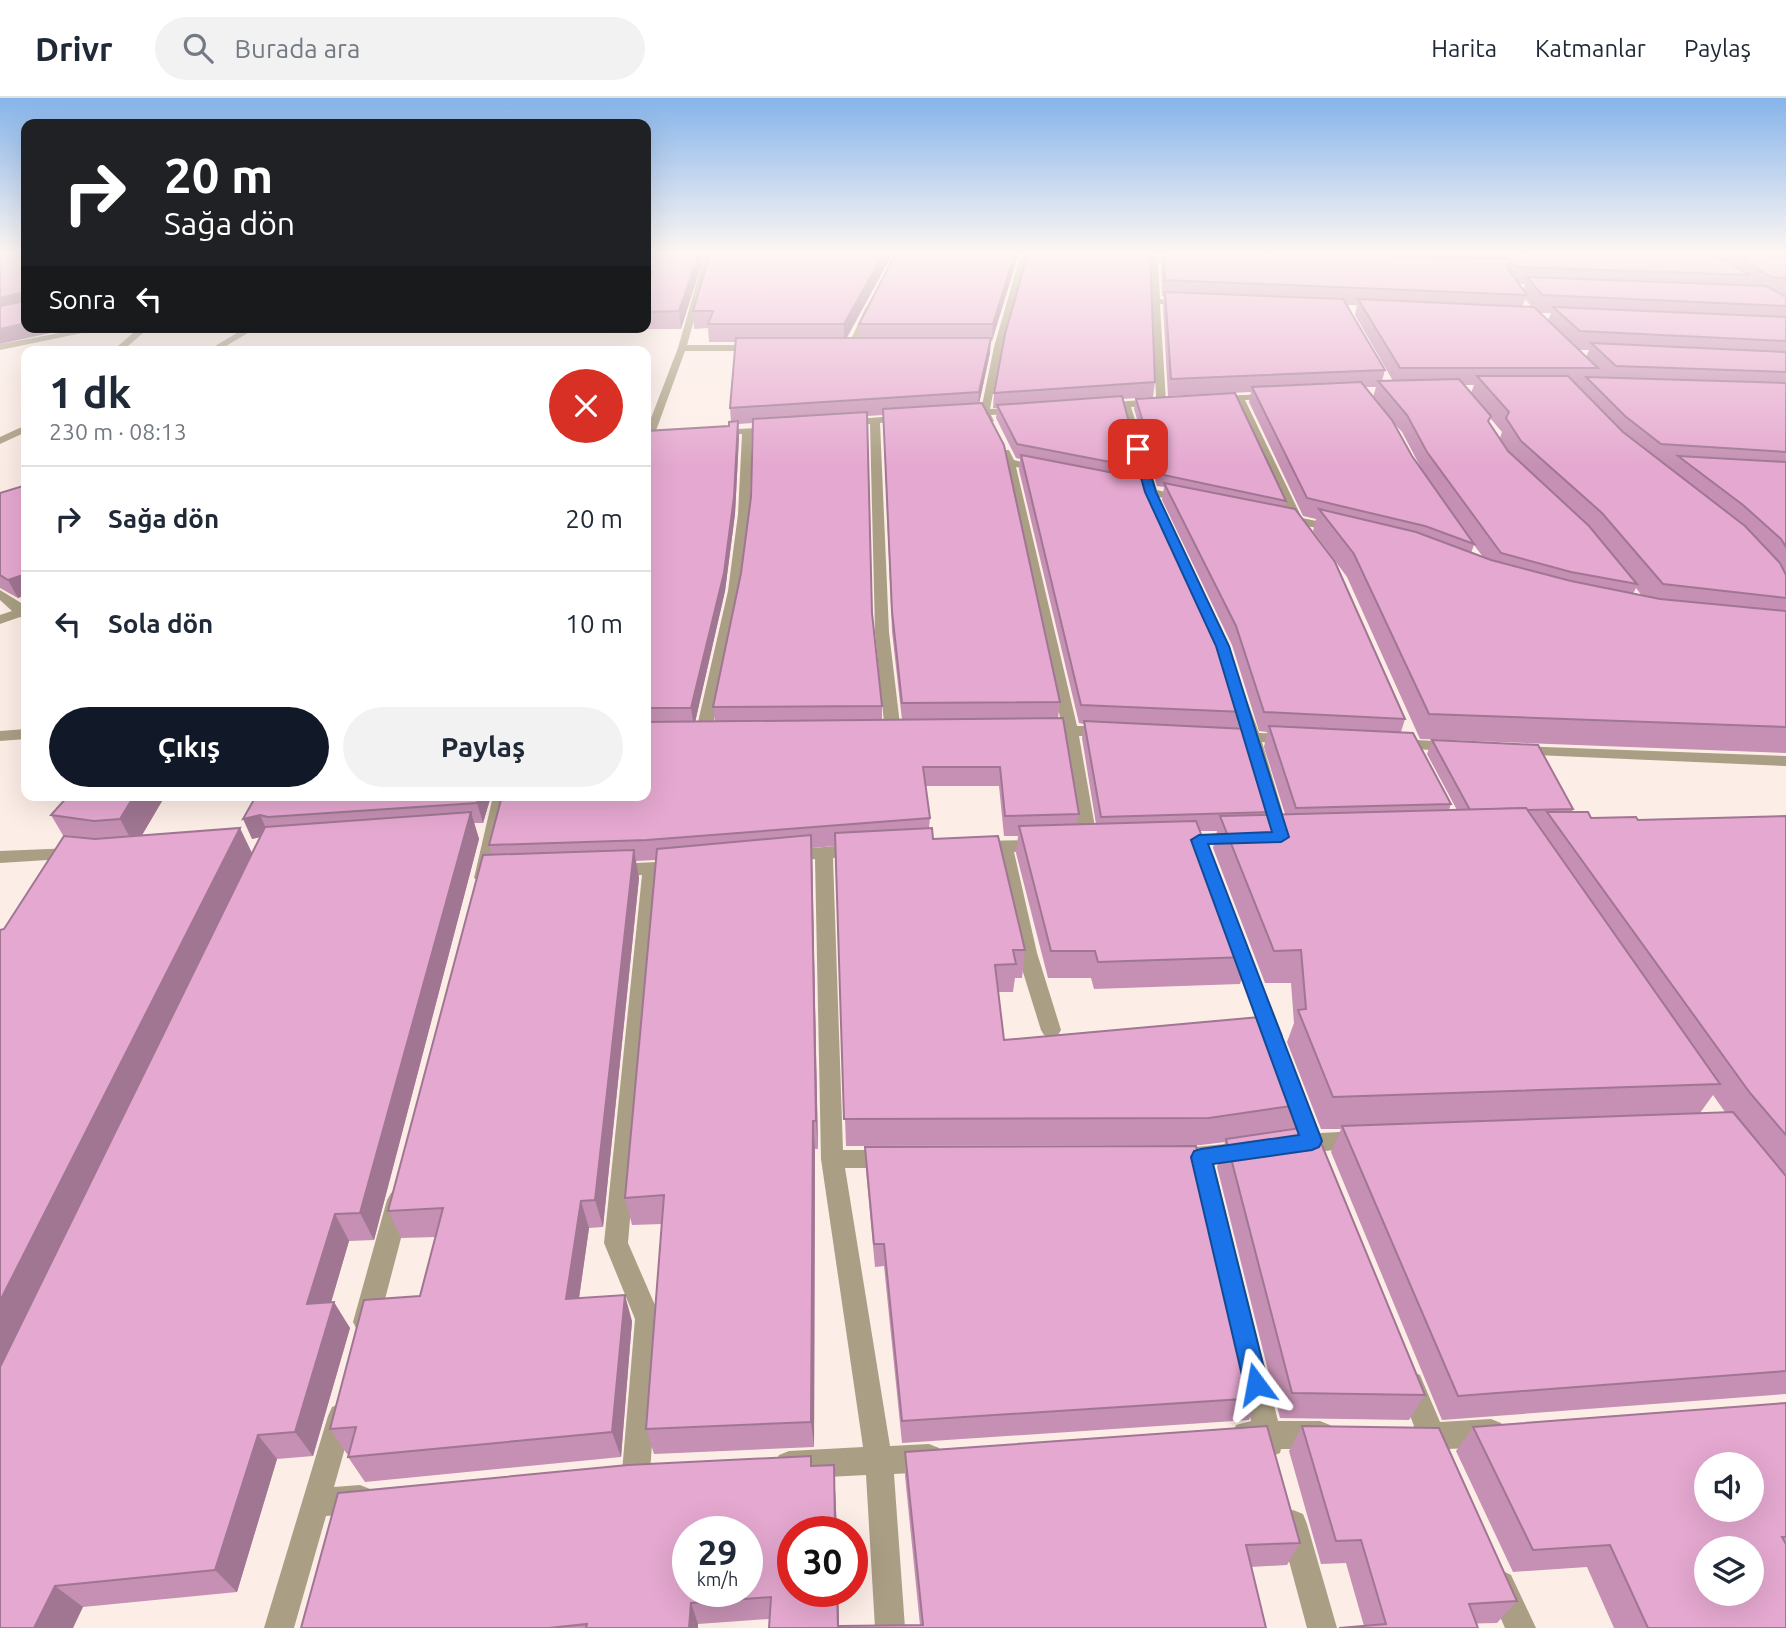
<!DOCTYPE html>
<html lang="tr">
<meta charset="utf-8">
<style>
body{margin:0;font-family:Ubuntu,sans-serif;background:#f2f2f3;color:#1f2937;height:100vh;display:flex;flex-direction:column;font-size:26px;white-space:nowrap}
*{box-sizing:border-box;margin:0}
p{font-size:23px;color:#747a83}
.icon{flex:none;width:38px;height:38px;fill:none;stroke:currentColor;stroke-width:2;stroke-linecap:round;stroke-linejoin:round}
.map{position:relative;flex:1;overflow:hidden}
.side{position:absolute;left:21px;top:248px;width:630px;height:455px;display:flex;flex-direction:column;background:#fff;border-radius:14px;box-shadow:0 7px 28px #0002}
.side>*{flex:none}
.guide{position:absolute;left:21px;top:21px;width:630px;height:214px;border-radius:14px;box-shadow:0 7px 28px #0002;background:#202124;color:#fff;overflow:hidden}
.buttons{position:absolute;left:1694px;top:1354px;display:grid;gap:14px}
.buttons a{display:grid;place-items:center;width:70px;height:70px;border-radius:50%;background:#fff;box-shadow:0 7px 28px #0002;font-size:35px}
.speed{position:absolute;left:672px;top:1418px;display:flex;gap:14px;font-size:35px;font-weight:700;text-align:center}
.speed>*{display:grid;place-content:center;width:91px;height:91px;border-radius:50%;background:#fff;box-shadow:0 7px 28px #0002;line-height:1}
.speed small{font-size:18px;font-weight:400}
.speed .limit{border:10px solid #d22;background:#fff;color:#111}
.pin{position:absolute;display:grid;place-items:center;width:60px;height:60px;color:#fff;margin:-30px;border-radius:14px;box-shadow:0 4px 10px #0006}
.me{position:absolute;width:77px;margin:-38px;rotate:347deg;stroke-linejoin:round;filter:drop-shadow(0 0 5px #0008)}
.turn{display:flex;align-items:center;gap:24px;height:147px;padding:0 28px;font-size:32px}
.turn .icon{width:91px;height:91px;stroke-width:2.5}
.turn b{display:block;font-size:49px;line-height:60px}
.then{display:flex;align-items:center;height:66px;padding:0 28px;background:#0003;gap:14px;font-size:26px}
.round{display:grid;place-items:center;flex:none;width:74px;height:74px;border-radius:37px;background:#f2f2f3}
.summary{display:flex;align-items:center;justify-content:space-between;height:119px;padding:0 28px}
h1{font-size:42px;font-weight:600;line-height:52px}
.primary-button{display:flex;gap:14px;margin-top:auto;padding:14px 28px}
.primary-button a{flex:1;height:80px;border-radius:42px;background:#111827;color:#fff;font-size:28px;font-weight:600;line-height:80px;text-align:center}
.primary-button a+a{background:#f2f2f3;color:#1f2937}
ul{padding:0;list-style:none}
li{display:flex;align-items:center;gap:21px;height:105px;padding:0 28px;border-top:2px solid #e0e1e3}
li div{flex:1}
li b{display:block;font-size:26px}
li em{font-style:normal}
header{display:flex;align-items:center;gap:42px;box-sizing:border-box;height:98px;padding:0 35px;background:#fff;border-bottom:2px solid #e0e1e3}
header strong{font-size:33px}
nav{display:flex;gap:38px;margin-inline-start:auto;font-size:24px}
.search{width:490px;height:63px;background:#f2f2f3;display:flex;align-items:center;gap:18px;box-sizing:border-box;padding:0 24px;border-radius:38px;color:#747a83;font-size:26px}
.map>svg:first-child{display:block}
.lines{fill:none;stroke-linecap:round;stroke-linejoin:round}
.minor{fill:#aa9f84;fill-rule:evenodd}
.wall{fill:#c590b3;fill-rule:evenodd}
.shaded-wall{fill:#a07692}
.building{fill:#e5a8d0;stroke:#a07692;stroke-width:2;fill-rule:evenodd}
.route{fill:#1a73e8;stroke:#114b97;stroke-width:2}
</style>
<header>
<strong>Drivr</strong>
<div class="search"><svg class="icon" aria-label="search" viewBox="0 0 24 24"><circle cx="10" cy="10" r="6"/><path d="M15 15l6 6"/></svg>Burada ara</div>
<nav><a>Harita</a><a>Katmanlar</a><a>Paylaş</a></nav>
</header>
<div class="map">
<svg width="1786" height="1530" viewBox="0 0 1786 1530">
<rect width="100%" height="100%" fill="#fdede7"/>
<g class="lines">
<g class="minor">
<polygon points="705,155 713,155 687,247 759,247 763,250 759,253 685,253 654,338 646,340 646,333 678,250"/>
<polygon points="1021,155 1029,155 1002,249 990,311 1020,309 1025,312 1020,315 991,317 994,323 989,326 982,318 960,318 960,314 981,312 994,249"/>
<polygon points="1151,155 1157,155 1158,159 1186,160 1183,164 1158,164 1160,201 1189,204 1185,206 1160,206 1166,304 1161,307 1131,309 1157,392 1190,400 1190,404 1186,405 1159,399 1158,404 1150,404 1147,397 1127,392 1125,390 1131,387 1145,390 1122,309 1101,311 1096,308 1101,305 1156,301 1151,164 1123,161 1151,159"/>
<polygon points="866,209 873,211 853,250 846,252"/>
<polygon points="92,229 111,229 0,252 0,246"/>
<polygon points="140,229 150,229 121,254 111,254"/>
<polygon points="247,229 258,229 216,254 205,254"/>
<polygon points="1275,296 1275,300 1272,301 1245,302 1302,420 1341,428 1341,434 1306,428 1300,432 1293,425 1278,421 1278,417 1289,417 1236,303 1216,304 1211,301 1216,298"/>
<polygon points="905,317 909,318 909,322 880,325 889,534 901,635 893,640 885,635 875,534 870,326 846,328 841,325 846,322"/>
<polygon points="26,327 26,334 0,346 0,339"/>
<polygon points="780,329 781,331 776,334 752,336 750,416 740,493 711,637 703,642 698,640 695,637 728,493 738,416 742,336 716,338 711,335 716,332"/>
<polygon points="1001,352 1009,352 1014,362 1047,371 1042,374 1016,369 1077,628 1104,628 1112,633 1104,638 1079,638 1098,746 1089,752 1080,746 1063,638 1041,638 1033,633 1041,628 1062,628"/>
<polygon points="0,492 26,508 26,521 20,519 0,526 0,517 12,513 0,502"/>
<polygon points="1212,522 1219,526 1259,635 1290,636 1298,641 1290,646 1262,644 1290,739 1287,743 1281,744 1272,739 1247,644 1227,643 1219,638 1227,633 1244,634 1205,526"/>
<polygon points="26,631 26,641 0,643 0,633"/>
<polygon points="1398,641 1454,644 1462,649 1454,654 1393,649 1390,646"/>
<polygon points="1520,648 1786,658 1786,668 1514,656 1512,653"/>
<polygon points="493,698 509,698 492,780 483,786 474,780"/>
<polygon points="1237,735 1243,736 1246,740 1243,744 1181,747 1172,742 1181,737"/>
<polygon points="1041,742 1047,744 1050,748 1047,752 1014,754 1037,855 1061,932 1058,937 1051,940 1044,937 1041,932 1017,855 996,754 978,755 969,749 978,743"/>
<polygon points="859,746 868,752 865,756 833,760 843,1052 888,1052 896,1054 899,1061 896,1068 888,1070 845,1070 890,1348 929,1346 939,1350 943,1360 939,1370 929,1374 894,1376 905,1530 875,1530 866,1377 789,1381 779,1377 775,1367 779,1357 789,1353 863,1349 821,1061 815,761 789,764 780,758 789,752"/>
<polygon points="73,750 82,756 79,760 0,765 0,753"/>
<polygon points="678,763 684,765 687,769 684,773 659,776 628,1145 661,1221 650,1374 646,1384 636,1388 626,1384 622,1374 635,1221 604,1145 642,777 615,778 606,772 615,766"/>
<polygon points="1238,840 1245,842 1247,847 1283,938 1280,944 1273,946 1266,944 1263,938 1229,847 1231,842"/>
<polygon points="1293,985 1301,988 1320,1035 1359,1033 1367,1035 1370,1042 1367,1049 1325,1053 1315,1059 1306,1054 1289,1052 1286,1045 1289,1038 1298,1036 1282,994 1285,988"/>
<polygon points="1245,1044 1253,1046 1256,1053 1253,1060 1214,1066 1278,1323 1320,1323 1330,1327 1334,1337 1330,1347 1320,1351 1281,1351 1280,1355 1270,1359 1260,1355 1259,1351 1246,1351 1236,1347 1232,1337 1236,1327 1251,1323 1192,1068 1175,1069 1167,1067 1164,1060 1167,1053 1175,1051"/>
<polygon points="399,1092 407,1095 411,1102 379,1224 375,1232 366,1236 357,1232 353,1224 387,1102 391,1095"/>
<polygon points="1411,1273 1420,1277 1440,1324 1491,1321 1501,1325 1505,1335 1501,1345 1491,1349 1448,1351 1446,1358 1436,1362 1426,1358 1424,1352 1411,1349 1407,1339 1414,1328 1398,1286 1402,1277"/>
<polygon points="341,1305 350,1309 354,1318 334,1389 360,1387 370,1391 374,1401 370,1411 360,1415 326,1418 294,1530 264,1530 328,1318 332,1309"/>
<polygon points="1293,1412 1303,1416 1307,1426 1337,1530 1307,1530 1279,1426 1283,1416"/>
<polygon points="1501,1472 1511,1477 1536,1530 1505,1530 1486,1487 1491,1477"/>
</g>
</g>
<g class="wall">
<polygon points="646,155 705,155 681,231 638,231 637,229 646,229"/>
<path d="M710,155H893L847,240H859V226L896,155H1017V161L992,243H990V255L979,305L1060,604L1058,620L1079,716L1077,727L1096,726L1082,640L1084,626L1079,625L1019,372L1020,361L1016,360L996,320L997,310H993L994,295L1155,284L1153,299L1122,301L1141,370L1140,380L1243,614L1239,631L1272,714L1271,717L1285,716L1264,649L1267,634L1259,633L1232,547L1162,402L1164,389L1157,388L1134,311L1136,301L1286,403L1285,409L1405,621L1401,634L1451,706L1449,712H1457L1427,656L1432,642L1573,711L1572,714L1591,720L1638,722L1786,718V1296L1442,1322L1331,1054L1341,1031H1321L1287,944L1294,925L1291,885H1265L1213,750L1217,733H1200L1248,859L1240,886L1094,891L1091,880H1048L1016,755L1018,738H1004L999,688H926L930,720L929,730L933,741L1025,852L1022,880H1015L1013,894H998L1004,942L1305,1006L1296,1031L1425,1297L1409,1322L1280,1320L1217,1069L1225,1044L1201,1047L846,1048L835,748L812,750L818,1051H815L814,1349L654,1356L646,1331L662,1126L632,1127L625,1100L656,762L636,763L639,780L603,1129L589,1130L579,1200L632,1223L621,1359L365,1384L348,1359L349,1355L347,1356L330,1331L420,1198L436,1139L401,1140L388,1113L492,757L489,747L646,698V333L729,328L731,324L730,310L735,244H709L708,230L694,231L693,213ZM883,317L892,534L902,622H882V608L872,515L867,318ZM753,325L751,399L741,475L713,609L715,624H695L725,493L735,416L739,339L738,326ZM1713,997L1725,1014L1700,1015Z"/>
<path d="M1159,155H1786V655L1420,641L1347,479L1313,433L1316,421L1303,418L1249,304L1251,294L1168,298L1163,209L1164,199L1162,198L1161,167L1162,157L1160,156ZM1518,186H1525L1523,192ZM1525,201L1531,208L1532,209L1523,208ZM1346,207H1357L1355,217L1393,283H1382L1385,272ZM1540,215H1551L1548,222ZM1579,252H1589L1586,259ZM1464,287H1474L1471,295ZM1365,289H1376L1373,299ZM1490,320L1502,334L1500,340L1489,324ZM1392,323L1402,334L1421,370L1412,358ZM1474,447L1483,459L1471,455ZM1636,490L1642,498L1633,496Z"/>
<polygon points="26,387 26,497 18,500 0,490 0,395"/>
<polygon points="68,698 165,698 142,737 252,755 260,739 252,741 256,698 491,698 483,725 474,725 479,741 374,1142 349,1143 331,1204 350,1230 313,1358 277,1361 237,1494 83,1509 0,1530 4,831 64,739 51,717"/>
<polygon points="865,1049 1258,1300 1249,1322 902,1345 884,1168 875,1169 866,1073"/>
<polygon points="1786,1305 1786,1530 1614,1530 1587,1469 1513,1474 1456,1353 1473,1329"/>
<polygon points="1302,1328 1517,1503 1497,1525 1364,1528 1346,1465 1321,1466 1289,1353"/>
<polygon points="905,1354 1300,1445 1287,1467 1251,1469 1266,1530 769,1530 769,1521 698,1526 698,1530 301,1530 811,1358 812,1368 835,1391 837,1433 793,1433 793,1493 838,1493 839,1528 920,1527 905,1378"/>
</g>
<g class="shaded-wall">
<polygon points="699,155 705,155 681,231 679,213"/>
<polygon points="884,155 893,155 844,244 844,226"/>
<polygon points="1015,155 1017,155 1017,161 992,243 993,226"/>
<polygon points="20,195 25,208 0,214 0,200"/>
<polygon points="26,225 26,229 78,229 0,246 0,231"/>
<polygon points="164,229 196,229 166,234"/>
<polygon points="991,240 990,255 978,311 979,294"/>
<polygon points="738,323 739,339 735,416 725,493 694,629 691,610"/>
<polygon points="26,476 26,497 18,500 8,482"/>
<polygon points="134,698 165,698 135,749 120,721"/>
<polygon points="479,698 491,698 483,725 477,705"/>
<polygon points="471,714 479,741 374,1142 360,1115"/>
<polygon points="260,717 269,737 252,741 243,721"/>
<polygon points="240,730 253,757 0,1281 0,1203"/>
<polygon points="811,737 812,765 818,1051 816,1023"/>
<polygon points="634,752 639,780 603,1129 595,1102"/>
<polygon points="813,1023 815,1051 814,1349 811,1324"/>
<polygon points="581,1103 589,1130 575,1228 566,1201"/>
<polygon points="335,1116 349,1143 323,1232 307,1206"/>
<polygon points="625,1197 632,1223 621,1359 612,1334"/>
<polygon points="334,1204 350,1230 313,1358 295,1334"/>
<polygon points="258,1337 277,1361 237,1494 215,1472"/>
<polygon points="834,1367 835,1391 837,1433 835,1433"/>
<polygon points="55,1488 83,1509 73,1530 34,1530"/>
<polygon points="837,1493 838,1493 839,1530 838,1530"/>
<polygon points="691,1505 698,1526 698,1530 689,1530"/>
</g>
<g class="building">
<polygon points="0,155 26,155 26,225 0,231 0,208 21,204 23,198 20,195 0,200"/>
<polygon points="646,155 699,155 679,213 646,214 646,190 653,173 646,173"/>
<polygon points="710,155 884,155 844,226 708,226 713,213 693,213"/>
<polygon points="896,155 1015,155 993,226 859,226"/>
<polygon points="1028,155 1150,155 1155,284 994,295 1005,236"/>
<polygon points="1163,155 1287,155 1507,161 1503,155 1685,155 1714,156 1750,177 1518,169 1508,165 1507,169 1527,197 1165,182"/>
<polygon points="1735,157 1786,158 1786,180 1771,179"/>
<polygon points="1527,179 1766,188 1786,199 1786,208 1542,197"/>
<polygon points="1165,194 1343,201 1385,272 1171,281"/>
<polygon points="1358,201 1534,209 1598,270 1400,270"/>
<polygon points="1553,209 1786,219 1786,243 1580,233"/>
<polygon points="736,240 991,240 979,294 730,310"/>
<polygon points="1591,245 1786,254 1786,274 1616,268"/>
<polygon points="1477,278 1568,278 1623,334 1745,428 1780,465 1786,477 1786,500 1663,486 1602,415 1521,343 1506,320 1509,314"/>
<polygon points="1586,279 1786,285 1786,354 1661,346 1625,318"/>
<polygon points="1459,281 1491,318 1488,323 1508,353 1589,428 1637,486 1571,474 1501,455 1427,354 1407,317 1378,283"/>
<polygon points="1361,284 1392,322 1412,358 1474,446 1425,428 1307,400 1252,289"/>
<polygon points="1235,295 1286,403 1159,376 1136,301"/>
<polygon points="1122,298 1141,370 1017,346 997,307"/>
<polygon points="982,305 1004,347 1060,604 902,605 892,513 883,311"/>
<polygon points="867,314 872,515 882,608 713,609 741,475 751,399 753,321"/>
<polygon points="738,323 734,399 724,475 691,610 646,610 646,333 729,328 729,324"/>
<polygon points="1021,357 1145,381 1217,531 1243,614 1081,607"/>
<polygon points="1678,358 1786,364 1786,449 1781,441 1743,407"/>
<polygon points="1164,385 1295,411 1335,464 1405,621 1264,614 1236,528"/>
<polygon points="26,387 26,476 8,482 0,477 0,395"/>
<polygon points="1319,411 1416,434 1491,462 1571,483 1660,501 1786,513 1786,629 1429,616 1354,456"/>
<polygon points="1063,620 1079,716 1005,718 1000,669 923,669 930,720 647,742 489,747 502,698 646,698 646,624"/>
<polygon points="1084,623 1247,631 1272,714 1101,719"/>
<polygon points="1269,628 1413,635 1451,706 1296,710"/>
<polygon points="1432,642 1538,647 1573,711 1527,712 1526,710 1470,712"/>
<polygon points="68,698 134,698 120,721 94,723 51,717"/>
<polygon points="256,698 479,698 477,705 268,719 260,717 243,721"/>
<polygon points="1526,710 1720,986 1333,999 1298,912 1306,911 1301,852 1274,853 1220,718"/>
<polygon points="471,714 360,1115 335,1116 307,1206 334,1204 295,1334 258,1337 215,1472 55,1488 34,1530 0,1530 0,1269 265,729"/>
<polygon points="1547,714 1588,714 1591,720 1636,719 1638,722 1786,718 1786,1037 1750,995"/>
<polygon points="1196,723 1248,859 1098,864 1095,853 1051,853 1019,728"/>
<polygon points="240,730 0,1203 0,832 4,831 64,738 95,741"/>
<polygon points="932,730 933,741 998,738 1025,852 1013,852 1016,866 995,867 1004,942 1271,918 1305,1006 1209,1020 844,1021 835,735"/>
<polygon points="811,737 816,1023 813,1023 811,1324 646,1331 664,1097 625,1100 657,751"/>
<polygon points="634,752 595,1102 581,1103 566,1201 625,1197 612,1334 348,1359 356,1329 330,1331 364,1202 420,1198 443,1110 388,1113 483,757"/>
<polygon points="1733,1014 1786,1078 1786,1273 1458,1298 1342,1028"/>
<polygon points="1314,1028 1425,1297 1292,1295 1226,1041"/>
<polygon points="1196,1048 1258,1300 902,1323 884,1146 874,1146 865,1049"/>
<path d="M1786,1305V1439H1782L1786,1446V1530H1648L1610,1447L1533,1452L1473,1329ZM1706,1367H1752V1412H1706ZM1706,1451H1752V1496H1706Z"/>
<path d="M1267,1328L1300,1445L1246,1447L1266,1530H769L771,1499L691,1505L689,1530H586L587,1526L549,1530H301L338,1395L628,1367L811,1358V1368L834,1367L835,1433H793V1493H837L838,1528L923,1527L905,1354ZM688,1433H747V1493H688Z"/>
<polygon points="1302,1328 1439,1330 1517,1503 1469,1506 1478,1530 1339,1530 1386,1526 1361,1442 1336,1443"/>
</g>
<linearGradient id="sky" x2="0" y2="1"><stop stop-color="#86b4ea"/><stop offset="0.42" stop-color="#fef7f4"/><stop offset="1" stop-color="#fef7f4" stop-opacity="0"/></linearGradient>
<rect width="1786" height="369" fill="url(#sky)"/>
<polygon class="route" points="1138,348 1143,351 1156,394 1229,548 1289,739 1281,744 1208,746 1322,1043 1319,1049 1312,1052 1213,1066 1268,1286 1265,1295 1256,1298 1248,1295 1244,1286 1191,1059 1194,1053 1201,1051 1299,1037 1191,742 1199,737 1272,734 1216,548 1145,394 1133,351"/>
</svg>
<div class="buttons">
<a><svg class="icon" aria-label="sound" viewBox="0 0 24 24"><path d="M4 9h4l5-4v14l-5-4H4zM17 9q2 3 0 6"/></svg></a>
<a><svg class="icon" aria-label="layers" viewBox="0 0 24 24"><path d="M12 4l9 5-9 5-9-5zM3 14l9 5 9-5"/></svg></a>
</div>
<div class="speed"><div>29<small>km/h</small></div><div class="limit">30</div></div>
<div class="pin" style="left:1138px;top:351px;background:#d93025"><svg class="icon" aria-label="arrive" viewBox="0 0 24 24"><path d="M6 21V4h12l-3 4 3 4H6"/></svg></div>
<svg class="me" style="left:1256px;top:1286px" viewBox="-20 -20 40 40"><path d="M0-17L14 15 0 8-14 15z" fill="#1a73e8" stroke="#fff" stroke-width="4"/></svg>
<div class="guide">
<div class="turn"><svg class="icon" aria-label="right" viewBox="0 0 24 24"><path d="M7 20v-9h11M14 6l5 5-5 5"/></svg><div><b>20 m</b>Sağa dön</div></div>
<div class="then">Sonra<svg class="icon" aria-label="left" viewBox="0 0 24 24"><path d="M17 20v-9H6M10 6l-5 5 5 5"/></svg></div>
</div>
<section class="side">
<div class="summary"><div><h1>1 dk</h1><p>230 m · 08:13</p></div><a class="round" style="background:#d93025;color:#fff"><svg class="icon" aria-label="close" viewBox="0 0 24 24"><path d="M6 6l12 12M18 6L6 18"/></svg></a></div>
<ul>
<li><svg class="icon" aria-label="right" viewBox="0 0 24 24"><path d="M7 20v-9h11M14 6l5 5-5 5"/></svg><div><b>Sağa dön</b></div><em>20 m</em></li>
<li><svg class="icon" aria-label="left" viewBox="0 0 24 24"><path d="M17 20v-9H6M10 6l-5 5 5 5"/></svg><div><b>Sola dön</b></div><em>10 m</em></li>
</ul>
<div class="primary-button"><a>Çıkış</a><a>Paylaş</a></div>
</section>
</div>
